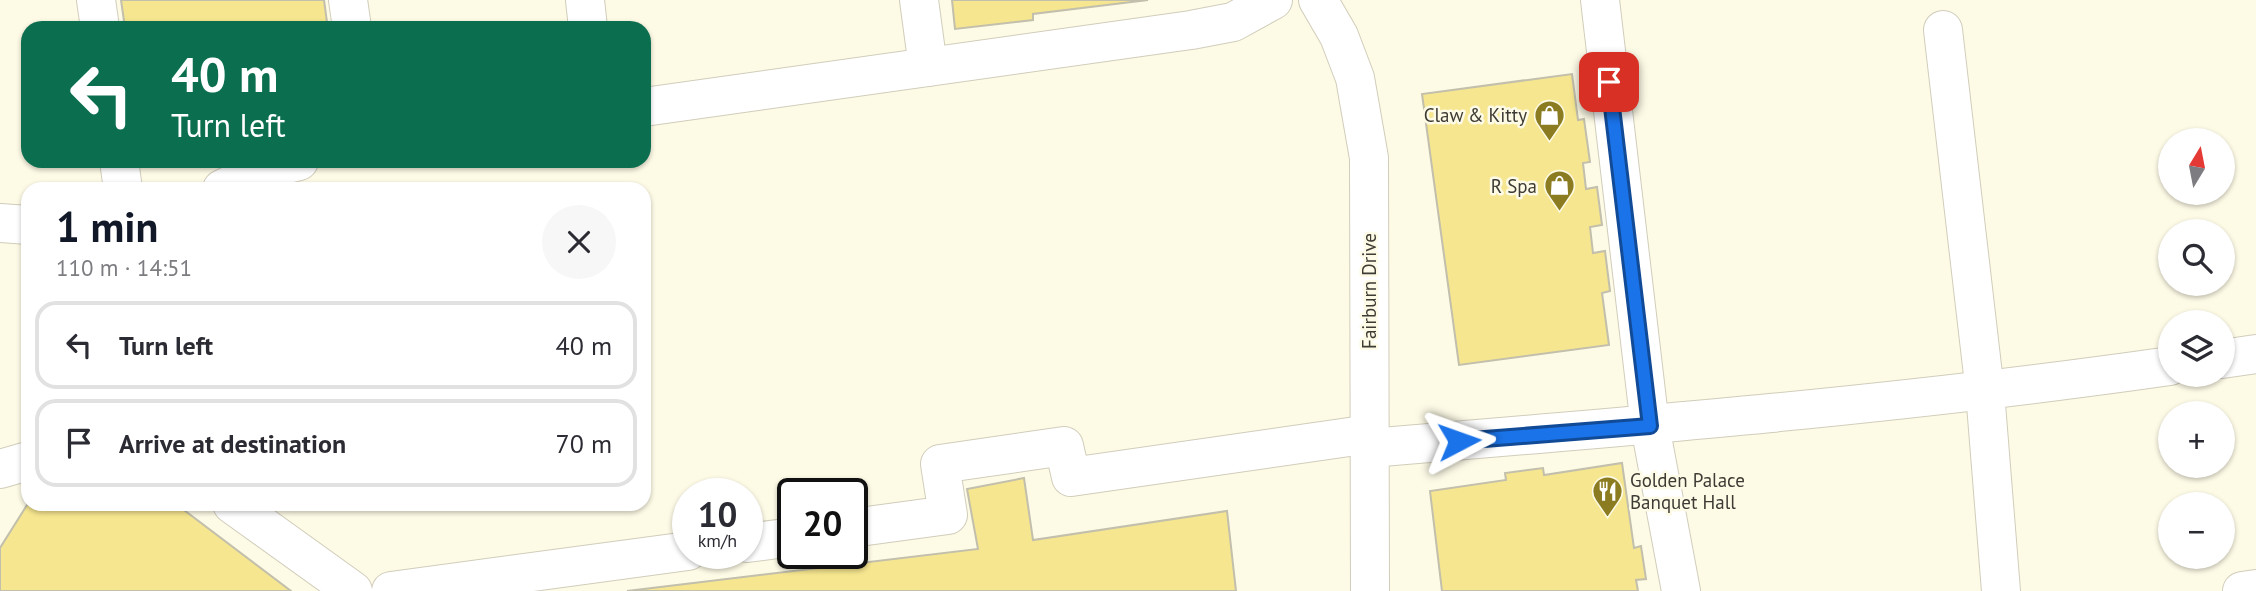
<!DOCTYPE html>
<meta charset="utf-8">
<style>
body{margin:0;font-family:"PT Sans",sans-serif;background:#f7f7f7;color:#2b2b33;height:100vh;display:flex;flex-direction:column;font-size:26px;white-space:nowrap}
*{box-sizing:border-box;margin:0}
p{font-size:23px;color:#7c7c81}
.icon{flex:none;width:38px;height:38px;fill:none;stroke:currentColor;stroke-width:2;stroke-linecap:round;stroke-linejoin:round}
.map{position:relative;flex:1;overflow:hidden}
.drawer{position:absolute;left:21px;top:182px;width:630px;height:329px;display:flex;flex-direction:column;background:#fff;border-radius:21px;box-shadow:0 2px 5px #0004}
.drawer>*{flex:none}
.guide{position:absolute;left:21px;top:21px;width:630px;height:147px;border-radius:21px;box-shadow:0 2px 5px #0004;background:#0b6e4f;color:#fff;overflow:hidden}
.needle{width:46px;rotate:10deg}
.buttons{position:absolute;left:2158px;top:128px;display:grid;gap:14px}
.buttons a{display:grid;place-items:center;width:77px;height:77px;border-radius:50%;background:#fff;box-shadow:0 2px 5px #0004;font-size:35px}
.speed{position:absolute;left:672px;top:478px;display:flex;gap:14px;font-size:35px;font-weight:700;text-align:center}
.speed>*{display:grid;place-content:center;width:91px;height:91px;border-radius:50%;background:#fff;box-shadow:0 2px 5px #0004;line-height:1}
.speed small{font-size:18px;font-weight:400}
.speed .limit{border:4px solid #111;border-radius:10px;background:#fff;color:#111}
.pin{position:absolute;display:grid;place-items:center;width:60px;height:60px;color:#fff;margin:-30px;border-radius:14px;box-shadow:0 4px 10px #0006}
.me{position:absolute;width:77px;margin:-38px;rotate:86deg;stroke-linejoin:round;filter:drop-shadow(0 0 5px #0008)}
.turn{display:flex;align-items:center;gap:24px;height:147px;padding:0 35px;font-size:32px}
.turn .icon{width:91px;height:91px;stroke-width:2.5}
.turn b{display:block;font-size:49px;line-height:60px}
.round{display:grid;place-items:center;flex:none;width:74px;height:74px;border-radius:37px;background:#f7f7f7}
.summary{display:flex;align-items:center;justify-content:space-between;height:119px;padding:0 35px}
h1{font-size:42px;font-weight:700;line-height:52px;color:#111827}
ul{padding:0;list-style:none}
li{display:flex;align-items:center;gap:21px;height:88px;margin:0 14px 10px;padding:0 21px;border:4px solid #e1e1e2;border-radius:21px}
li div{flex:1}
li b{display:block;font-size:26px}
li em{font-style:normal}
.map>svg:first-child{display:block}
.building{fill:#f6e68f;stroke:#c2bfac;stroke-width:2}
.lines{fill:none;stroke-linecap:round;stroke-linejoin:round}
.minor-casing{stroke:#d1cdbb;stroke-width:40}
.minor{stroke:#fff;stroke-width:38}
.route-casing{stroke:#114b97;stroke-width:18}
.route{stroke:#1a73e8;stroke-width:12}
.labels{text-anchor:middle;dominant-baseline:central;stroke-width:5;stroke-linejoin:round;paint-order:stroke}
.poi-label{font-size:19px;fill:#3d3b34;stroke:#fdfae6;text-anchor:end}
.street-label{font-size:19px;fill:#3d3b34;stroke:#fdfae6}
</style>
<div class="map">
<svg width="2256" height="591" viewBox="0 0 2256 591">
<rect width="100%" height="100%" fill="#fdfae6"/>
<g class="building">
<polygon points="121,0 324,0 327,22 315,23 316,28 125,28"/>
<polygon points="952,0 1148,0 1033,14 1033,20 955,29"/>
<polygon points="1572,74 1578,120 1584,119 1590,162 1583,163 1586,189 1597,187 1602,225 1590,227 1593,253 1605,251 1610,291 1602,293 1609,345 1459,365 1422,94"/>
<polygon points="1622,463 1634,548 1641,546 1646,579 1636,580 1638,591 1442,591 1430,491 1506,480 1505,473 1543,468 1544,475"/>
<polygon points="1024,478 1033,540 1227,511 1236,591 627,591 978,549 967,489"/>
<polygon points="36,504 176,504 291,591 0,591 0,548 27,505"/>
</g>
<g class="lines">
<defs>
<g id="minor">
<polyline points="96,0 100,28"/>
<polyline points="348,0 352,28"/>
<polyline points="585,0 588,28"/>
<polyline points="919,0 928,67"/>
<polyline points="1318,0 1339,36 1355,78 1369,158 1370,591"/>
<polyline points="1600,0 1650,426 1681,591"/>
<polyline points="1943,30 1985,392 2001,591"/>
<polyline points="644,107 1191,30 1233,22 1273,0"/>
<polyline points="119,161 123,189"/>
<polyline points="222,189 259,171 299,161"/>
<polyline points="0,223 28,225"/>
<polyline points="2222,359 2256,354"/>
<path d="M1370,448C1637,426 1904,404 2170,366"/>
<polyline points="0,469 28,461"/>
<polyline points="232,504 353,591"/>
<polyline points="852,528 948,515 940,464 1064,446 1071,477 1370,434"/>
<polyline points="747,543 793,537"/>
<polyline points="391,591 688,551"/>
<polyline points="2242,591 2256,589"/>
</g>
</defs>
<use href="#minor" class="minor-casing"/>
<use href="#minor" class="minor"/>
</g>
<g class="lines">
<defs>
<polyline id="route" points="1459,441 1650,426 1609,82"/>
</defs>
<use href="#route" class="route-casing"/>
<use href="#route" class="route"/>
</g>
<defs>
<symbol id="shop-pin" viewBox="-11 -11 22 30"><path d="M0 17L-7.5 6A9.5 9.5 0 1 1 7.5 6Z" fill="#8c7c21" stroke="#fdfae6"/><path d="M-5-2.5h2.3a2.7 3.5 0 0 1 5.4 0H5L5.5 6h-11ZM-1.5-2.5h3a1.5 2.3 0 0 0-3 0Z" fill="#fff"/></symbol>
<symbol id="restaurant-pin" viewBox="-11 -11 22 30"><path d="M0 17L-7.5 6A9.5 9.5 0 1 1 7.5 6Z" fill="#8c7c21" stroke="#fdfae6"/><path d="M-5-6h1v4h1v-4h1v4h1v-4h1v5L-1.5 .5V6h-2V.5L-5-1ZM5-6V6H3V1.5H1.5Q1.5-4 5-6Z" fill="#fff"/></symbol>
</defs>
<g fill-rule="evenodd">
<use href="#shop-pin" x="1532" y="98" width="35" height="47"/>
<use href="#shop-pin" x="1542" y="168" width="35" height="47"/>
<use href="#restaurant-pin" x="1590" y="474" width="35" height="47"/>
</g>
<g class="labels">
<g class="poi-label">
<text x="1527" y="115">Claw &amp; Kitty</text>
<text x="1537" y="186">R Spa</text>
<text x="1630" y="480" text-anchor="start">Golden Palace<tspan x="1630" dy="22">Banquet Hall</tspan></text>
</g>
<g class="street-label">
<text transform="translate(1369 291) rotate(-90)">Fairburn Drive</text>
</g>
</g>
</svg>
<div class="buttons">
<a><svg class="needle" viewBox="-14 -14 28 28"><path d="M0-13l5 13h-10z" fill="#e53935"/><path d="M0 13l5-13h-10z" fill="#7c7c81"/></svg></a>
<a><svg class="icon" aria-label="search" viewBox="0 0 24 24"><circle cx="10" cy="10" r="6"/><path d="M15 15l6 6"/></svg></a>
<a><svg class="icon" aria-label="layers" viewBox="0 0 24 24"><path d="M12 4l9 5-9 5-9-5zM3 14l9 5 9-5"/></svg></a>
<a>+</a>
<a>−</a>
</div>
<div class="speed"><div>10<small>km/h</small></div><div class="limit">20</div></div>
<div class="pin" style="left:1609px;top:82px;background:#d93025"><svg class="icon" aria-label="arrive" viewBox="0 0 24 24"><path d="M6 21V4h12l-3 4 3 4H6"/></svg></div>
<svg class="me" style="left:1459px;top:441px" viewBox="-20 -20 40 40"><path d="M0-17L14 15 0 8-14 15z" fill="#1a73e8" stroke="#fff" stroke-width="4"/></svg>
<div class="guide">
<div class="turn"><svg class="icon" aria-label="left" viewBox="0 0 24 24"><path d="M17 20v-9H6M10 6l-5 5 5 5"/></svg><div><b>40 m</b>Turn left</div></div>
</div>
<section class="drawer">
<div class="summary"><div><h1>1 min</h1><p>110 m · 14:51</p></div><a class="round"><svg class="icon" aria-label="close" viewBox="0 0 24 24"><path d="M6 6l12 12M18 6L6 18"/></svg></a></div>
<ul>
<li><svg class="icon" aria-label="left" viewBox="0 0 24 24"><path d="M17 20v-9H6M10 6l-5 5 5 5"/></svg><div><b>Turn left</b></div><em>40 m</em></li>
<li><svg class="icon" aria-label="arrive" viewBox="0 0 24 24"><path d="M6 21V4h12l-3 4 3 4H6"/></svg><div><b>Arrive at destination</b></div><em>70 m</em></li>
</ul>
</section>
</div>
